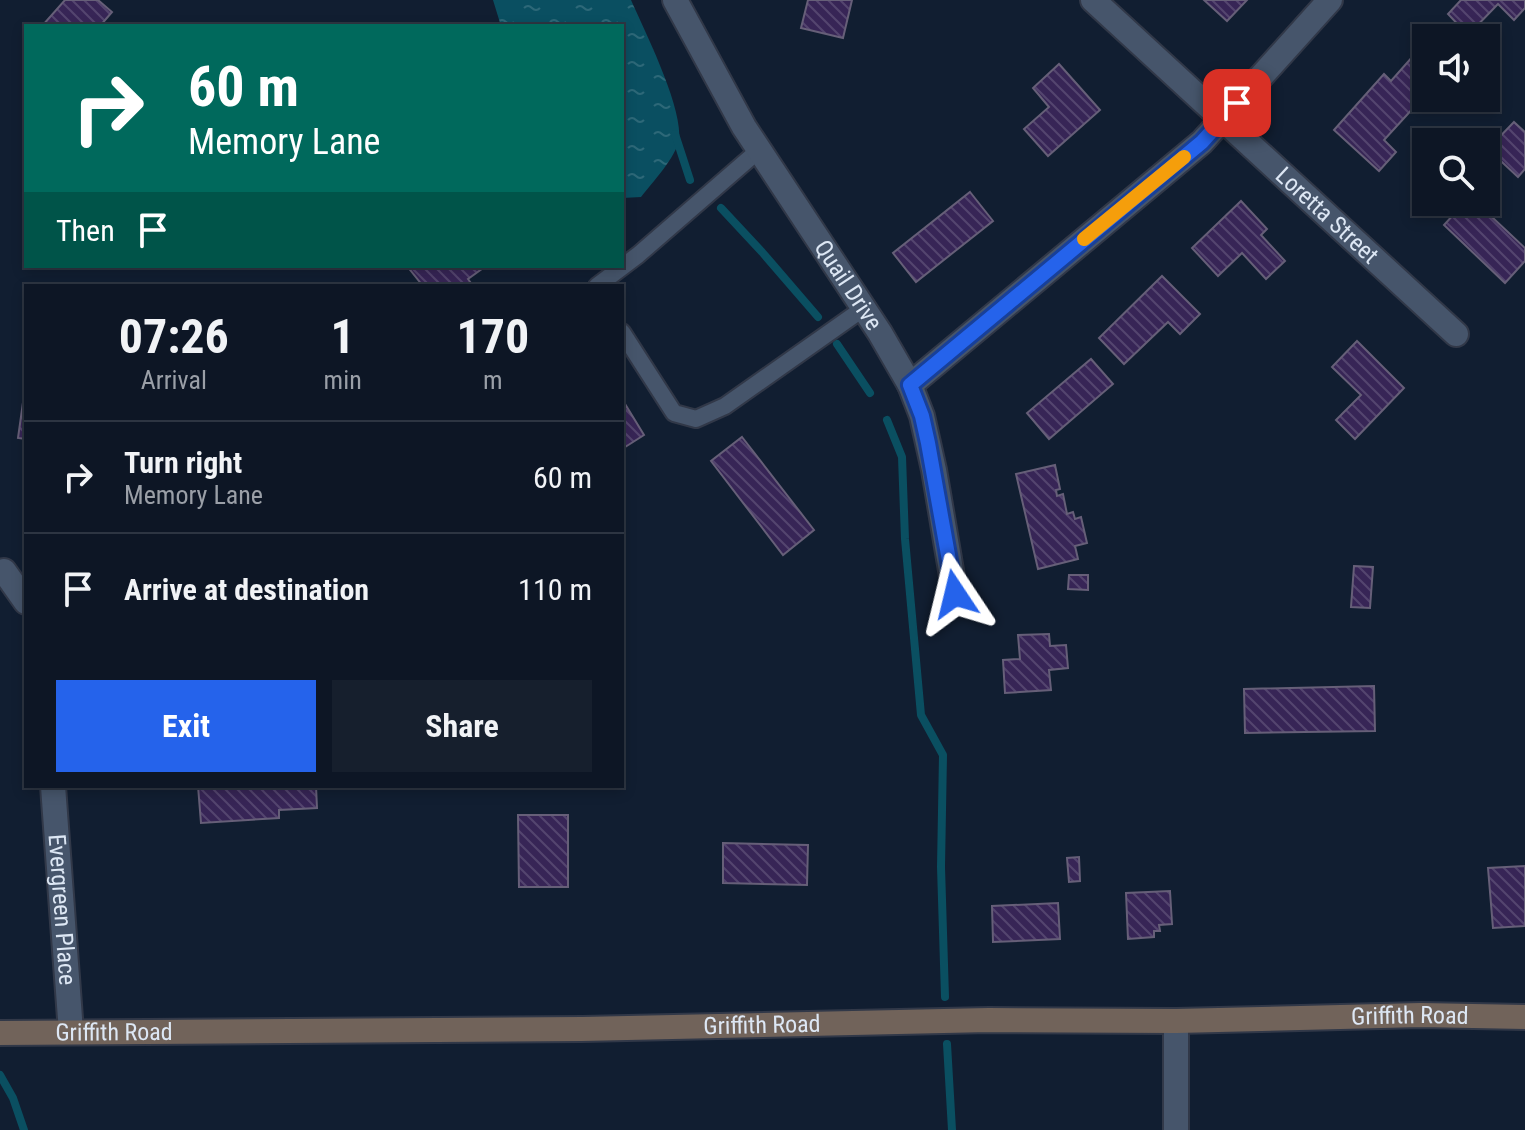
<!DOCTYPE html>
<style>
body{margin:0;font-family:"Roboto Condensed",sans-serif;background:#161f2d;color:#f1f3f6;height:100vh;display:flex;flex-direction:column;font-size:30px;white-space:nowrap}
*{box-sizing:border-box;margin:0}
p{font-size:26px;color:#9a9fa7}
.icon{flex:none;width:44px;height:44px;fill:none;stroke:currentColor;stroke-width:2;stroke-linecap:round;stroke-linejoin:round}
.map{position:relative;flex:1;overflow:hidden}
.details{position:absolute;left:24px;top:284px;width:600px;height:504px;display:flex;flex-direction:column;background:#0d1625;border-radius:0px;box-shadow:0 4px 12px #0003,0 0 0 2px #2d3542}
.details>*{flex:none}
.guide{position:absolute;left:24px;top:24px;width:600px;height:244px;border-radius:0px;box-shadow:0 4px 12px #0003,0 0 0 2px #2d3542;background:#00695c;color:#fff;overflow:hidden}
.controls{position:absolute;left:1412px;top:24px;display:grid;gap:16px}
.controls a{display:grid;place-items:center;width:88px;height:88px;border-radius:0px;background:#0d1625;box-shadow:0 4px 12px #0003,0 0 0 2px #2d3542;font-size:40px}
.pin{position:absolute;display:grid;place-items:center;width:68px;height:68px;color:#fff;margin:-34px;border-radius:16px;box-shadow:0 4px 12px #0006}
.me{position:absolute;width:88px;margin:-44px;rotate:350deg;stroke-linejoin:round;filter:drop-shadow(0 0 6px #0008)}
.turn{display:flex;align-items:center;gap:28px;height:168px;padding:0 32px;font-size:36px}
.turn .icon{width:104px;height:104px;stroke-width:2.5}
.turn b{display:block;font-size:56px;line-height:68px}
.then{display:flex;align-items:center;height:76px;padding:0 32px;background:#0003;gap:16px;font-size:30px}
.eta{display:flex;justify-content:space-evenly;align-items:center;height:136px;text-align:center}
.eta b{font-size:48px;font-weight:700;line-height:56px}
.button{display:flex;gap:16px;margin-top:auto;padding:16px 32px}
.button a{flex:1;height:92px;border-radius:0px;background:#2563eb;color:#fff;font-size:32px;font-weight:700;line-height:92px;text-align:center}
.button a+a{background:#161f2d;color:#f1f3f6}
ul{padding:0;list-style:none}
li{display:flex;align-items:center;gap:24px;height:112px;padding:0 32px;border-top:2px solid #2d3542}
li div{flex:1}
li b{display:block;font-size:30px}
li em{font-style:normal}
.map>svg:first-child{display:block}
.water{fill:url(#water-ripples)}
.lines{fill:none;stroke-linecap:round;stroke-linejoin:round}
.stream{stroke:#0a4f61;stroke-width:8}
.building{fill:url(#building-back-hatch);stroke:#665f78;stroke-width:2}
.lane-casing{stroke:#313848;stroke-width:20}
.street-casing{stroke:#313848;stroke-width:28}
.secondary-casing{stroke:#313848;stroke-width:28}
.lane{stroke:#46556b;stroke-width:16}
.street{stroke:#46556b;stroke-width:24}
.secondary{stroke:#71635a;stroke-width:24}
.route-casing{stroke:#184099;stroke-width:20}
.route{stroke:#2563eb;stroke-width:14}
.slow{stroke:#f59e0b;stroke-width:14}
.labels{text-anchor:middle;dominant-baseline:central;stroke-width:8;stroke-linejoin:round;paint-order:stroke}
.street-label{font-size:24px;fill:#dde7f4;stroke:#040810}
</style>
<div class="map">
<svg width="1525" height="1130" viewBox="0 0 1525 1130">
<defs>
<pattern id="water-ripples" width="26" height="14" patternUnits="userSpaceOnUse" patternTransform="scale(2)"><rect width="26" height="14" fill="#0a4f61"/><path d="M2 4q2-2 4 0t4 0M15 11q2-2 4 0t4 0" fill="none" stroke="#2d6878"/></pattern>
<pattern id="building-back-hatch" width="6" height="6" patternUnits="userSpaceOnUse" patternTransform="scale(2)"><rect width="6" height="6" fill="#372556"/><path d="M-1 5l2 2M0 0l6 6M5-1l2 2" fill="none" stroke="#54456f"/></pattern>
</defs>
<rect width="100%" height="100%" fill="#111e31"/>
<path class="water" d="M493,0H631C645,32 683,107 679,140C676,157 652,183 641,197L622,198V26H501Z"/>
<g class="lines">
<g class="stream">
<polyline points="675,134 690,180"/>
<polyline points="721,208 762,252 818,317"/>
<polyline points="837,344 870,393"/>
<polyline points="887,420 902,457 905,539 921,715 943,755 941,867 945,997"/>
<polyline points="947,1044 952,1130"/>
<polyline points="0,1075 13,1098 24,1130"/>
</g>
</g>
<g class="building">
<polygon points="65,0 98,0 112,12 100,26 42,26"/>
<polygon points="808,0 852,0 843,38 801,28"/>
<polygon points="1204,0 1247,0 1227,21"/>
<polygon points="1461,0 1525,0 1525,8 1514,20 1498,4 1468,35 1448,14"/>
<polygon points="1414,55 1426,66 1426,94 1384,140 1396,152 1379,171 1334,130 1384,74 1391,81"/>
<polygon points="1059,64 1100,110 1048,156 1024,129 1049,107 1033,88"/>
<polygon points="1514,122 1525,132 1525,169 1518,177 1488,149"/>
<polygon points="970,192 993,221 916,282 893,253"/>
<polygon points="1241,201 1267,229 1261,235 1285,261 1266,279 1242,253 1218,276 1192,248"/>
<polygon points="1465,202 1476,202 1525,248 1525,261 1505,283 1444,225"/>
<polygon points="407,266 486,266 468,279 473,286 423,286"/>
<polygon points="1162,276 1200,314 1180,334 1168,322 1124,364 1099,338"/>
<polygon points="1357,341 1404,388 1355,439 1336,420 1361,395 1332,367"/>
<polygon points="1091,359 1113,384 1049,439 1027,413"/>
<polygon points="26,381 26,439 18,438"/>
<polygon points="622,399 644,435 622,449"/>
<polygon points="742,437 814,530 783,555 711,461"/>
<polygon points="1055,465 1060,489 1056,490 1057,496 1063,494 1067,514 1073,512 1075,519 1081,517 1087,543 1075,546 1078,559 1038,569 1016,474"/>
<polygon points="1354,566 1373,567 1370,608 1351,607"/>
<polygon points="1069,575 1088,575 1088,590 1068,589"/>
<polygon points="1049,634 1050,646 1066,645 1068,668 1049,670 1051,690 1005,693 1003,660 1020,659 1018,635"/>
<polygon points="1374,686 1375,731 1245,733 1244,689"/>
<polygon points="198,786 316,786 317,808 279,810 279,818 201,823"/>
<polygon points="518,815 568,815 568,887 519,887"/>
<polygon points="723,843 808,845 807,885 723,883"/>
<polygon points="1079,857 1080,881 1069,882 1067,858"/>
<polygon points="1525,866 1525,926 1493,928 1488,868"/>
<polygon points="1170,891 1172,924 1159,925 1160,931 1154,931 1154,937 1128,939 1126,893"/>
<polygon points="1058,903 1060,939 993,942 992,906"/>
</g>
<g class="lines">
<defs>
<g id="lane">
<polyline points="597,286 638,255 759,150"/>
<polyline points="622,332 674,413 696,419 725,406 864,308"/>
</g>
<g id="street">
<path id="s1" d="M675,0L744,127L880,333L910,385L922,416L934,470L955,594"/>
<path id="s2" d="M1093,0L1456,334"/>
<polyline points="910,385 1202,142 1330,0"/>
<polyline points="4,571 26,602"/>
<path id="s3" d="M53,786L71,1032"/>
<polyline points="1176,1130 1176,1021"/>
</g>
<g id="secondary">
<path id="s4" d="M0,1033L582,1029L989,1020L1176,1021L1421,1015L1525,1017"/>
</g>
</defs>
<use href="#lane" class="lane-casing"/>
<use href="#street" class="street-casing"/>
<use href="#secondary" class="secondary-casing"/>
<use href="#lane" class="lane"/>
<use href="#street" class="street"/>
<use href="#secondary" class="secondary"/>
</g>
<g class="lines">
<defs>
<polyline id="route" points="955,594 928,443 922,416 910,385 1202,142 1237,103"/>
</defs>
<use href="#route" class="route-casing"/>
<use href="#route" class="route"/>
<polyline class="slow" points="1084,239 1184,157"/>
</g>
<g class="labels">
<g class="street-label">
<text stroke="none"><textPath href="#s2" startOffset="318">Loretta Street</textPath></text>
<text stroke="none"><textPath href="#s1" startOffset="334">Quail Drive</textPath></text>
<text stroke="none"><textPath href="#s3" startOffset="124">Evergreen Place</textPath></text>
<text stroke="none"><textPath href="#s4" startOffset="1410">Griffith Road</textPath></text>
<text stroke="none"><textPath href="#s4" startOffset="762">Griffith Road</textPath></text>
<text stroke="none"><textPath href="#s4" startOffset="114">Griffith Road</textPath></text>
</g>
</g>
</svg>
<div class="controls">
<a><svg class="icon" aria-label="sound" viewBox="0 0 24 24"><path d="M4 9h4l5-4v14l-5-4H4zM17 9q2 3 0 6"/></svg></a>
<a><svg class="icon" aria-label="search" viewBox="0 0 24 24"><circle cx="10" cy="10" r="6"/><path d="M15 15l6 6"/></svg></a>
</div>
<div class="pin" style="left:1237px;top:103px;background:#d93025"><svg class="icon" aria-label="arrive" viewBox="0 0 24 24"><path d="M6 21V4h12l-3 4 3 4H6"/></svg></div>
<svg class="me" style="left:955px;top:594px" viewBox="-20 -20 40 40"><path d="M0-17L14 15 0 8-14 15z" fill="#2563eb" stroke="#fff" stroke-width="4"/></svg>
<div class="guide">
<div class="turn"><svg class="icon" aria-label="right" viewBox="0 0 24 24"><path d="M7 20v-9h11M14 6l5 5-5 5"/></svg><div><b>60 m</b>Memory Lane</div></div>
<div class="then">Then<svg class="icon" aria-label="arrive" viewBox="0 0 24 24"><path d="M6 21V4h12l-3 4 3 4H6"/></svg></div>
</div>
<section class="details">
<div class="eta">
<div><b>07:26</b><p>Arrival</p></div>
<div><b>1</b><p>min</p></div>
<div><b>170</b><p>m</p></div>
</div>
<ul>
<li><svg class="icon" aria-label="right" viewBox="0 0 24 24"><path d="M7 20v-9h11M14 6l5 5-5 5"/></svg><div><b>Turn right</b><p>Memory Lane</p></div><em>60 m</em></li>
<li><svg class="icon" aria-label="arrive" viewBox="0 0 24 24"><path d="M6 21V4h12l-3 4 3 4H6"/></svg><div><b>Arrive at destination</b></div><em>110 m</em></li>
</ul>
<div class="button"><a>Exit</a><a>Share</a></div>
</section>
</div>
